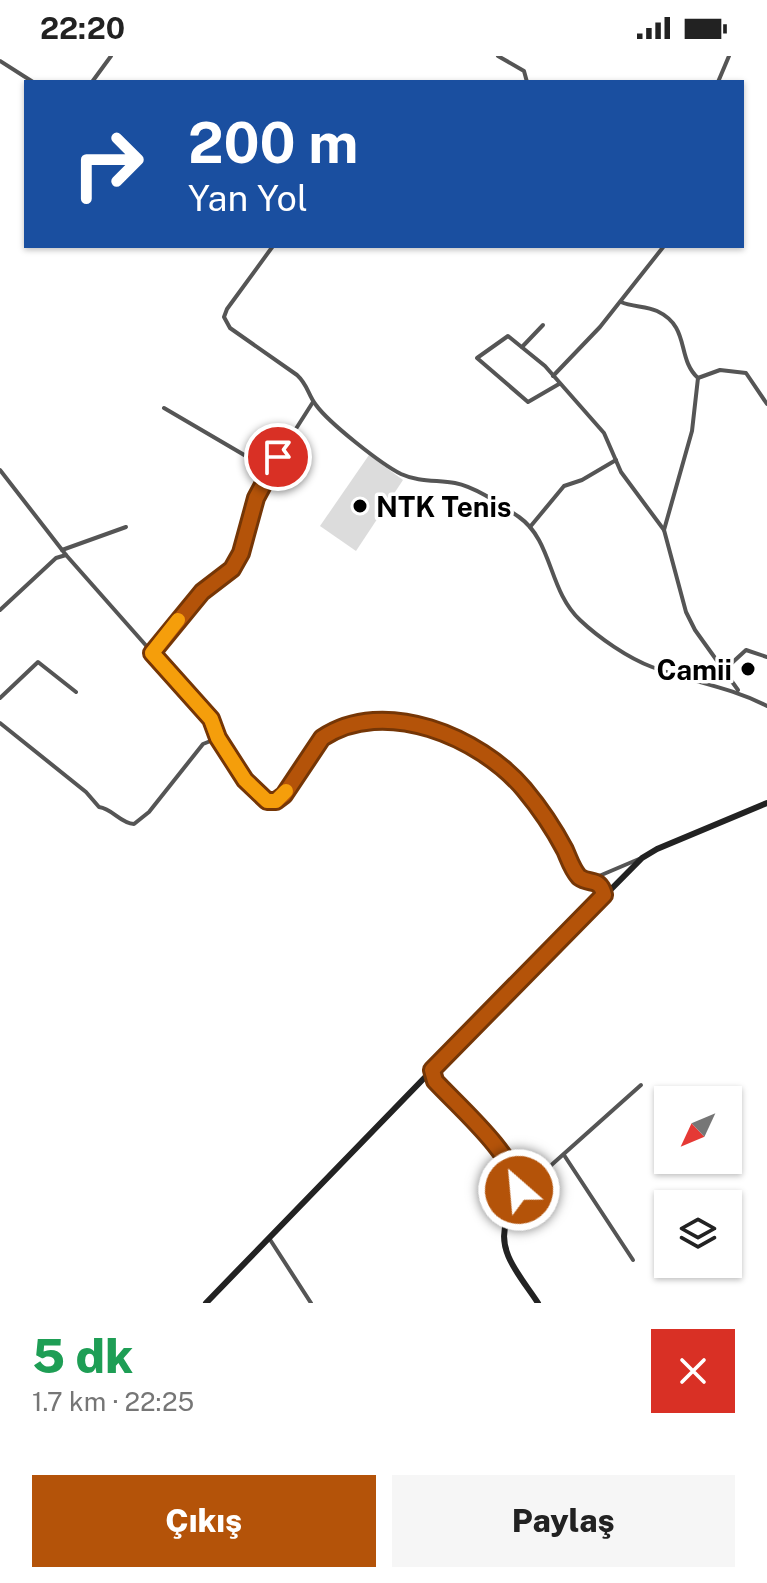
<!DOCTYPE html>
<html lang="tr">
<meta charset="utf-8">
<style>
body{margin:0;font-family:"Public Sans",sans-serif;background:#f6f6f6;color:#222;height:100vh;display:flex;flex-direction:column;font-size:30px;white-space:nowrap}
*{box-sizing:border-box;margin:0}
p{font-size:26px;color:#767676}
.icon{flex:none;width:44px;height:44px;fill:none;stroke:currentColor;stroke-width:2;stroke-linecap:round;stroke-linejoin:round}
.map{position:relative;height:1247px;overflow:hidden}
.panel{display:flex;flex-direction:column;background:#fff;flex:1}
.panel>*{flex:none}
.banner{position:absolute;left:24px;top:24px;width:720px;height:168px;border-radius:0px;box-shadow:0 2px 6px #0004;background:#1a4fa0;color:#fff;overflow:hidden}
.needle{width:52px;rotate:226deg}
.fabs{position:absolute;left:654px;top:1030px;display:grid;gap:16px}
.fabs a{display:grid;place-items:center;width:88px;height:88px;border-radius:0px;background:#fff;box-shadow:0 2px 6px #0004;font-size:40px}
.pin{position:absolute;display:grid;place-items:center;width:68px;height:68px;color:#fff;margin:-34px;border:4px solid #fff;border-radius:50%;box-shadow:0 2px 8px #0007}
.me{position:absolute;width:88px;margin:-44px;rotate:333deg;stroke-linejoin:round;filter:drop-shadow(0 0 6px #0008)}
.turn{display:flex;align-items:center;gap:28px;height:168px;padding:0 32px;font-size:36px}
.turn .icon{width:104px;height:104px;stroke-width:2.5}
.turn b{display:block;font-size:56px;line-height:68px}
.round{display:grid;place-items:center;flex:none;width:84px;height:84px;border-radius:0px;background:#f6f6f6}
.summary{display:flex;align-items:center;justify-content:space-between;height:136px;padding:0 32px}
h1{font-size:48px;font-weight:800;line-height:60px;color:#1e9e55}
.action{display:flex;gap:16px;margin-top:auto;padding:16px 32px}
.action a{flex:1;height:92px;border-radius:0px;background:#b45309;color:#fff;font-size:32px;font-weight:800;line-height:92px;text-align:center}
.action a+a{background:#f6f6f6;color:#222}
.status{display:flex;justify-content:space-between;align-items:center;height:56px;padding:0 40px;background:#fff;direction:ltr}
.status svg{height:22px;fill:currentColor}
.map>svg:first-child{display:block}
.green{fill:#dcdcdc}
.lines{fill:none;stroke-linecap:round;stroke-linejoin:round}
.street{stroke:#555;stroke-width:4}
.secondary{stroke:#222;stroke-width:6}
.route-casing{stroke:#753606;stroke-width:20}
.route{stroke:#b45309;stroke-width:14}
.slow{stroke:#f59e0b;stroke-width:14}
.poi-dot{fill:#000;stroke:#fff;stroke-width:3}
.labels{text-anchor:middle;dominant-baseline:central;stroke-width:7;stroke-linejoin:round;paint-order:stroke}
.poi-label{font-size:28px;font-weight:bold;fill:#000;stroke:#fff;text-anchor:start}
</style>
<div class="status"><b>22:20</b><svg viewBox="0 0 49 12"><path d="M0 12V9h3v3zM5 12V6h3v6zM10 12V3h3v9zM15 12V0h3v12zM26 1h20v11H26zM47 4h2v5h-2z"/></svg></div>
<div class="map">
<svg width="767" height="1247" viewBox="0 0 767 1247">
<rect width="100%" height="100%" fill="#fff"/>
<polygon class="green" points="369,399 403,424 356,495 320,470"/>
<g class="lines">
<g class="street">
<polyline points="498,0 524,15 527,26"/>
<polyline points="0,5 33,26"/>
<polyline points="92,26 111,0"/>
<polyline points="718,26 729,0"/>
<path d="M273,190L227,253L224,261L230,272L297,319C308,329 308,339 316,349C329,367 381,408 401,418C418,426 437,424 455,427C476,431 501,449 519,461C553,485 548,534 580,564C599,582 628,602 652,611C691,626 728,630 767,650"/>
<path d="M621,246C632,251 646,250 657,255C691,271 676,302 698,322L692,375L664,474L686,556L695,574L738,634"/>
<polyline points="522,291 543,269"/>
<polyline points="553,320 600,271 664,190"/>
<polyline points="698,322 720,314 746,317 767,348"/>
<polyline points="559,328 528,346 477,302 508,280 545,310 604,377 621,416 664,474"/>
<polyline points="164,352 270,414"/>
<polyline points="0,414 66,499"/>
<polyline points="530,471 564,430 582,424 616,404"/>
<polyline points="62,494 126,471"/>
<polyline points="0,554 56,502 66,499 211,663 218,682"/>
<polyline points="152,597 202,536 232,513 241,497 256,442 278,401 313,346"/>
<polyline points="722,616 746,594 767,601"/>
<polyline points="0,642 38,606 76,636"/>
<path d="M0,667L86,736L99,751C113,753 120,767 134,768L149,756L203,688L218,682L223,686L245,724L267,745H276L284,739C296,721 306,698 321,683C333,672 352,669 366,666C389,661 410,668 432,675C511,700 539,745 574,816L583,824L592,823L639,803"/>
<polyline points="592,823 602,832 604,839"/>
<polyline points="564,1099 633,1204"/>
<polyline points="520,1137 641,1029"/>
<polyline points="269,1182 311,1247"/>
</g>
<g class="secondary">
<polyline points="206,1247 432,1014"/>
<path d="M538,1247C522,1222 495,1195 507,1165C511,1155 520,1142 519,1130C515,1102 455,1047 435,1025L432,1014L642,802L657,793L767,747"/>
</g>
</g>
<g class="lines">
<defs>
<path id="route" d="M278,401L256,442L241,497L232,513L202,536L152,597L211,663L218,682L245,724L267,745H276L284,739L322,682C384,640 480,681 524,733C539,751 554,773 565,794C569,803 572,813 579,821C590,829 600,821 604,839L432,1014L435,1025C459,1051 514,1098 519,1134"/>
</defs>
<use href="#route" class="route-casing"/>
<use href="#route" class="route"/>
<polyline class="slow" points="178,564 152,597 211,663 218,682 245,724 267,745 276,745 286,735"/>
</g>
<g class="poi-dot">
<circle cx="360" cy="450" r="8"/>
<circle cx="748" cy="613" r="8"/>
</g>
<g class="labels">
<g class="poi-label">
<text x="376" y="450">NTK Tenis</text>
<text x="732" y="613" text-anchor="end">Camii</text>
</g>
</g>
</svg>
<div class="fabs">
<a><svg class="needle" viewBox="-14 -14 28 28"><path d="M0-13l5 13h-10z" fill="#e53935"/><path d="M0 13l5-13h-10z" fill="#767676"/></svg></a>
<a><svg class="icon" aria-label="layers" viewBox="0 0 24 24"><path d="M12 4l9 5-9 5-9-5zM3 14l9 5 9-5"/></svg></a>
</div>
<div class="pin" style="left:278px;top:401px;background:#d93025"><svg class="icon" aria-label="arrive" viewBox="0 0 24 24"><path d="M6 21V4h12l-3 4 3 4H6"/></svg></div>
<svg class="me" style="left:519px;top:1134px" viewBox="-20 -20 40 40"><circle r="17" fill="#b45309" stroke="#fff" stroke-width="3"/><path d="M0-11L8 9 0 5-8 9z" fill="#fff"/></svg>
<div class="banner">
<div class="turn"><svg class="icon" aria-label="right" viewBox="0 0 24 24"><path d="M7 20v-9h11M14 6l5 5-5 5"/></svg><div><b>200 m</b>Yan Yol</div></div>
</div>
</div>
<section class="panel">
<div class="summary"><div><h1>5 dk</h1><p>1.7 km · 22:25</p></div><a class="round" style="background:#d93025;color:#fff"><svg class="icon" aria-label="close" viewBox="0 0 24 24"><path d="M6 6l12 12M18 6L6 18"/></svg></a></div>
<div class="action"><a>Çıkış</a><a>Paylaş</a></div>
</section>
